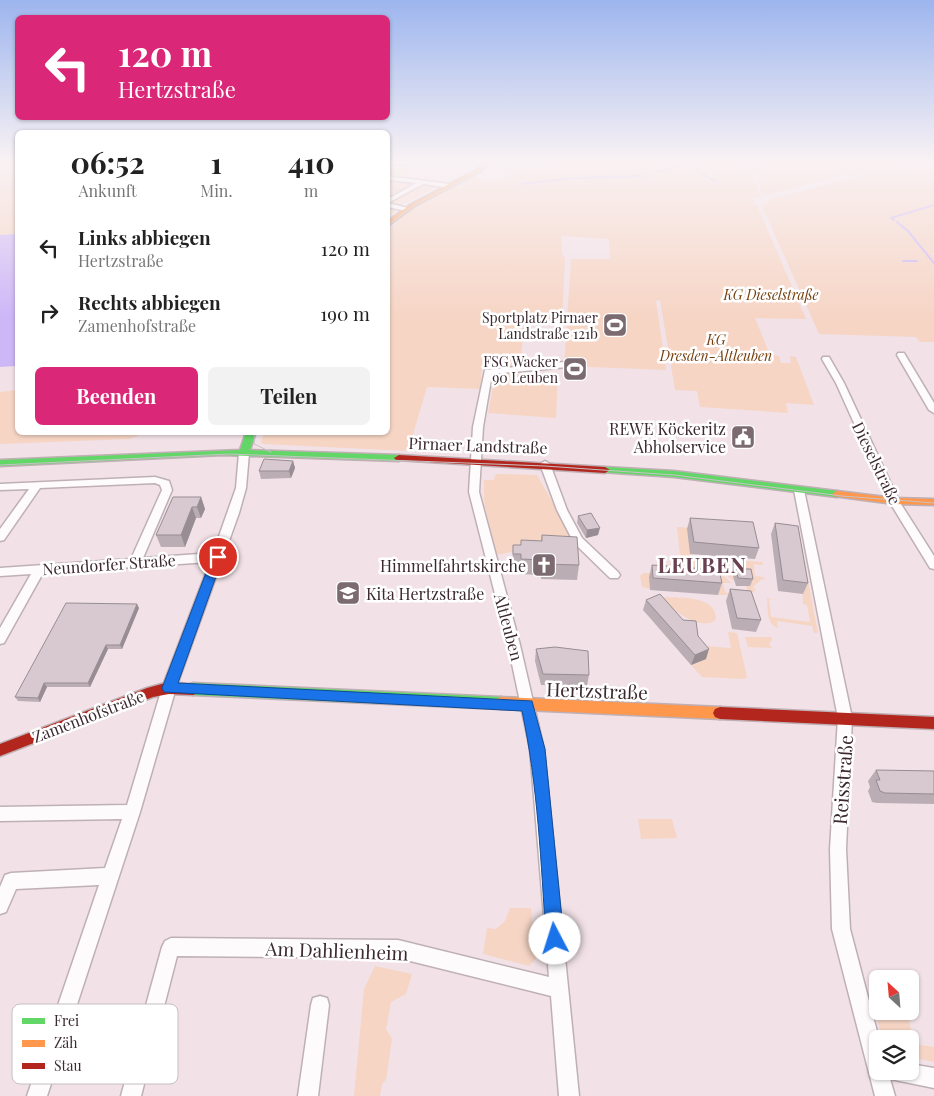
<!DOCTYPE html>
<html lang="de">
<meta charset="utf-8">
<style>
body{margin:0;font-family:"Playfair Display",serif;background:#f2f2f2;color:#222;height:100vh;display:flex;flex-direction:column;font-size:19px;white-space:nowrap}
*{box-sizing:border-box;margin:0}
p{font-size:16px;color:#767676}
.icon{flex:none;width:28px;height:28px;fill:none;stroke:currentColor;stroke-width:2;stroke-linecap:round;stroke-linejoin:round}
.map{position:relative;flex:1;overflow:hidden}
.drawer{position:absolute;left:15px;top:130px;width:375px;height:305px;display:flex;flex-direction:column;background:#fff;border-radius:8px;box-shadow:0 1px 4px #0004}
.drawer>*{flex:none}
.hud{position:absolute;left:15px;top:15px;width:375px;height:105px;border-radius:8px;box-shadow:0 1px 4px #0004;background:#db2777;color:#fff;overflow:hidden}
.needle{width:32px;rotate:334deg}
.tools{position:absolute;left:869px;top:970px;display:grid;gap:10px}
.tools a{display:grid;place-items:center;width:50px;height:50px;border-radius:8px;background:#fff;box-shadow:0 1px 4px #0004;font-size:25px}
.pin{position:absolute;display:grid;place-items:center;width:42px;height:42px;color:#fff;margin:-21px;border:2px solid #fff;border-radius:50%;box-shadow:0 1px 5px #0007}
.me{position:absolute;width:55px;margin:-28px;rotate:355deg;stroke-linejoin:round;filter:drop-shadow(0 0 4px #0008)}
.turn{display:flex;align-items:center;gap:18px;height:105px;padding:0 20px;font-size:22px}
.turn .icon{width:65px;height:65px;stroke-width:2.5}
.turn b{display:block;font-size:35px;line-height:42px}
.eta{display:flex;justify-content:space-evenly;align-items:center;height:85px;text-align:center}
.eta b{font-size:30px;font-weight:700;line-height:35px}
.primary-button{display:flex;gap:10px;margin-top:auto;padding:10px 20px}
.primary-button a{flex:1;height:58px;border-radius:8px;background:#db2777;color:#fff;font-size:20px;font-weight:700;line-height:58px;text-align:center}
.primary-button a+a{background:#f2f2f2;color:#222}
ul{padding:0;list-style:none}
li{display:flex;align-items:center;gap:15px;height:65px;padding:0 20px}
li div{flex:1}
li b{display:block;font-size:19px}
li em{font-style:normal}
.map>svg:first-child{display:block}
.green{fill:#f6d5c5}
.water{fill:#ceb7f7}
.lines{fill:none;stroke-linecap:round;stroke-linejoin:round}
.stream{stroke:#ceb7f7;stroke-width:2}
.street-casing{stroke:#bfb0b5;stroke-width:3}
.fast-casing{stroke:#bfb0b5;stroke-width:3}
.slow-casing{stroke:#bfb0b5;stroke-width:3}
.jam-casing{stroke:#bfb0b5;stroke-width:3}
.street{fill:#fdfbfb;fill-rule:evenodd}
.fast{fill:#63d668;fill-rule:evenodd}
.slow{fill:#ff974d;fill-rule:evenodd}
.jam{fill:#b3261e;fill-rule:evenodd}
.tram{stroke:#c8c3c5;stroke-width:1}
.wall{fill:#baadb4}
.shaded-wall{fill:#978d92}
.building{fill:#d8c9d1;stroke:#978d92}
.route{fill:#1a73e8;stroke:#114b97}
.labels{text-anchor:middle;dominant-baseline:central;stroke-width:5;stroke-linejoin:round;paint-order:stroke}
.far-park-label{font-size:14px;font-style:italic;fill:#743e0d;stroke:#fff}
.far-poi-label{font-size:14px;fill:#3b292f;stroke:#fff;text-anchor:end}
.poi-label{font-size:16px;fill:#3b292f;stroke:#fff;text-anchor:end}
.street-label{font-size:16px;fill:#3b292f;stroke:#fff}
.near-street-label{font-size:19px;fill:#3b292f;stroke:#fff}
.district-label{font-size:21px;font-weight:bold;letter-spacing:1px;fill:#68404f;stroke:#fff}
.key{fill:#fff;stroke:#c4bfc1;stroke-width:1}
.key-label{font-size:14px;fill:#3b292f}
</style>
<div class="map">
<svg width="934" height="1096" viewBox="0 0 934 1096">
<rect width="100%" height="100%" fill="#f2e2e7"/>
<g class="green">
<polygon points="0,162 17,162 17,234 0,235"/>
<polygon points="558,162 748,162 761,197 749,197 756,202 747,202 757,205 806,319 755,318 770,355 779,356 781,363 791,363 790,356 796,357 814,405 786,403 788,413 700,407 697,391 675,390 660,300 656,301 666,370 564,366 571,259 610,259 609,239 561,236 562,253 565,258 562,323 525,321 520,365 482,368 480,389 427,387 408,451 263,444 261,442 264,433 388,432 388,230 411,210 473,177 479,177 480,180 507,179 510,173 509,169 539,167"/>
<polygon points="753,162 933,162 934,165 877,170 851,176 847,174 767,195 762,194"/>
<polygon points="388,165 408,165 407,171 399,178 442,184 403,204 388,217"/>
<polygon points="934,166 934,253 932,253 934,257 934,342 920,342 916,337 819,334 762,206 769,202 767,200 882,171"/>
<polygon points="558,372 556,418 488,413 495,375"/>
<polygon points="17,390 18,432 144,433 130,439 0,444 0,392"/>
<polygon points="498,474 537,475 574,540 496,555 484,502 484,480 494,480 495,475"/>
<polygon points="677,527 721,530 687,529 691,556 718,559 721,574 732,583 723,583 725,592 731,595 718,595 715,582 649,577 650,589 642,587 640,576 643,573 657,573 656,564 681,565"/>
<path d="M800,538L818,633H814L812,626L777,621L778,628C766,624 768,609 767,598L779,600L769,599L771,617L810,622L807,605L803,604Z"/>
<polygon points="721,559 762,562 763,565 754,564 755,576 764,577 765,580 762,579 753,587 756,590 749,595 746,586 750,586 734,581 723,573"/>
<path d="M667,597C683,598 716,596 716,619C703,633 674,610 662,602L661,598Z"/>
<polygon points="728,632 737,633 747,677 744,679 702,677 691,665 705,659 705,646 731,648"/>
<polygon points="745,637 771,637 772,640 769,644 772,648 748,647"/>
<polygon points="638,819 672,819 677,838 641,839"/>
<polygon points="510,908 531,908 536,959 529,966 483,954 487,928 496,929 505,921"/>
<polygon points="375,966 412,974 406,994 391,1002 386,1029 392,1039 386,1080 382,1084 380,1096 354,1096 364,989"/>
<polygon points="874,1006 877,1006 878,1011 907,1011 914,1044 934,1047 934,1062 910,1057 910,1039 882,1039"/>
</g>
<polygon class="water" points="17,234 17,366 0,367 0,235"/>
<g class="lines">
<g class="stream">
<polyline points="683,162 716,182"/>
<polyline points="657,172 682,165 682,162"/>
<polyline points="522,184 575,178 645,176"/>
<polyline points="894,220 891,218 934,205"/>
<polyline points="897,222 908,231 934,263"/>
<polyline points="903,261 917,261"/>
</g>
<defs>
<g id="street">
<polygon points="388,162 438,162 388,165"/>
<polygon points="388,176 449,184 452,186 449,188 423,184 388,203 388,199 416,183 388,180"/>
<polygon points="388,203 408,208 409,209 406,211 388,207"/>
<polygon points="898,353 904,353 934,403 934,413 929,410 897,355"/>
<polygon points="823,357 829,357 844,383 899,501 934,556 934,569 930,568 889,501 836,383 822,359"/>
<polygon points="564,362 567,363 567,367 492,374 483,427 479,492 520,645 544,749 579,1096 559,1096 551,996 398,958 177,956 141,1096 121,1096 162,947 165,941 171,938 398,940 549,977 530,749 508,645 469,492 473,427 485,370"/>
<polygon points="244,450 249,453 246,488 239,513 176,688 140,812 47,1096 27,1096 99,885 16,889 6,912 0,914 0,887 5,875 11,873 105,868 122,819 0,821 0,807 127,805 162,688 210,562 43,573 4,643 0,644 0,628 31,574 0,576 0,568 131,559 162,490 160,485 155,483 40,488 4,540 0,541 0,529 29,489 0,490 0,484 155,477 169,481 172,490 143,558 213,553 236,488 239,453"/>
<polygon points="545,461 550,464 567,510 582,538 618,572 620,575 618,578 610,578 574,543 557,510 540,464"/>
<polygon points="799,487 804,490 852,718 846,849 850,929 879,1039 878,1039 878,1071 910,1071 910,1064 934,1068 934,1088 890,1079 895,1096 875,1096 832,929 830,849 838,718 794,490"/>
<polygon points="320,996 327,998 329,1005 318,1096 298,1096 311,1005 313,998"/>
</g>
<g id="fast">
<polygon points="246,432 256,432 250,450 399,455 404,458 399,461 223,455 0,466 0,460 240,450"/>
<polygon points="605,467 674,471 837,491 842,494 837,497 674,477 601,472 600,470"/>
<polygon points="193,683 501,697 506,699 508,703 506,707 501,709 193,695 188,693 186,689 188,685"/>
</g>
<g id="slow">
<polygon points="486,162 491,162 480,172 415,206 388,226 388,221 411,204 476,170"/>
<polygon points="837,491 894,498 934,499 934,505 894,504 833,496 832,494"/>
<polygon points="501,697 720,707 725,709 727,713 725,717 720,719 501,709 496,707 494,703 496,699"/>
</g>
<g id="jam">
<polygon points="399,455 605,467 610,470 605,473 396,460 394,458"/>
<polygon points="169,682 198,685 200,689 198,693 193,695 169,694 153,697 0,756 0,744 147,688"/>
<polygon points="720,707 934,717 934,729 720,719 715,717 713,713 715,709"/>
</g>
</defs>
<use href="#street" class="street-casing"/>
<use href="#fast" class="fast-casing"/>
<use href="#slow" class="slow-casing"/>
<use href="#jam" class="jam-casing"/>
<use href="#street" class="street"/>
<use href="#fast" class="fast"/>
<use href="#slow" class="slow"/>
<use href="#jam" class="jam"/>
<g class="tram">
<polyline points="388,225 414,205 473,175 491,162"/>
<polyline points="255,432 254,444 271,452"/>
<polyline points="0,465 229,454 545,466 674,475 842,496 934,503"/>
</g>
</g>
<g class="wall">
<polygon points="293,461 295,468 291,478 261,479 259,471"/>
<polygon points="201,497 205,509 201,518 196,518 185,547 161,547 156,535"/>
<polygon points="578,516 598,535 586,538 577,523"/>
<polygon points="690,518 759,548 755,559 690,554 687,529"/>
<polygon points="775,523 808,583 803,594 778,591 771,534"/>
<polygon points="542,535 579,565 577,580 541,579 541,575 520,574 520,569 512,569 513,545 521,545 541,541"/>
<polygon points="652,565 722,583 718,595 650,590 649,577"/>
<polygon points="736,569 753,579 750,586 736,586 733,576"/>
<polygon points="730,589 761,620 756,632 732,629 726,601"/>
<polygon points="646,600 698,636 706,659 691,665 643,610"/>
<polygon points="139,608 122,649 108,649 90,687 47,687 40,702 18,701 15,697"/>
<polygon points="536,649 589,675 587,686 541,685 535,661"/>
<polygon points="876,770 934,771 934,804 877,803 872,802 868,791 870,787 868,781"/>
</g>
<g class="shaded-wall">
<polygon points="293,461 295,468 291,478 289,471"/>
<polygon points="201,497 205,509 201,518 197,507"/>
<polygon points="192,507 196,518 185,547 181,535"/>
<polygon points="600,528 598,535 586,538 587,530"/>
<polygon points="137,604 139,608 122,649 120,645"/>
<polygon points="106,645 108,649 90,687 88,683"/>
<polygon points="709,649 706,659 691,665 695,655"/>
<polygon points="44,683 47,687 40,702 38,698"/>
</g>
<g class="building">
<polygon points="264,459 293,461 289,471 259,471"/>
<polygon points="173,497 201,497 197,507 192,507 181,535 156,535"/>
<polygon points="591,513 600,528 587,530 578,516"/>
<polygon points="690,518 753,522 759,548 694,542"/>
<polygon points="775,523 798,526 808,583 783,580"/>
<polygon points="542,535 577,537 579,565 542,564 542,560 521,559 521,554 513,554 513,545 521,545 521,540 542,541"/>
<polygon points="652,565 719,570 722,583 653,578"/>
<polygon points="736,569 751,569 753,579 738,578"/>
<polygon points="730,589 751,591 761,620 737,618"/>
<polygon points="660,594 683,620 696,621 698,636 709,649 695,655 646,600"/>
<polygon points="66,603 137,604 120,645 106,645 88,683 44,683 38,698 15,697"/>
<polygon points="555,647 588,651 589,675 543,674 536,649"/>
<polygon points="876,770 934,771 934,794 885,793 880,791 876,780 880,780"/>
</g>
<linearGradient id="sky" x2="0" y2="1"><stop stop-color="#9db5ee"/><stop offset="0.51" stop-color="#f9f2f4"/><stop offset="1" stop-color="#f9f2f4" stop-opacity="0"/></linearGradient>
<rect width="934" height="316" fill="url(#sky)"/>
<path class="route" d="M218,553L223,557L178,683L532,701L545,749L564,939L561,946L555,948L549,946L546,939C541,863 538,786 522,711L164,692L162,688L212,557Z"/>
<defs>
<symbol id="stadium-square" viewBox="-11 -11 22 22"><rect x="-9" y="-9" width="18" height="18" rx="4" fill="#7b6a6f" stroke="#fff"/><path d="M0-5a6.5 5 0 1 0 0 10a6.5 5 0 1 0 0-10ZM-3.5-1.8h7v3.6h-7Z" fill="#fff"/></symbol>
<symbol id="civic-square" viewBox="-11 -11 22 22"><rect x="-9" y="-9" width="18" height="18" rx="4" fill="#7b6a6f" stroke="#fff"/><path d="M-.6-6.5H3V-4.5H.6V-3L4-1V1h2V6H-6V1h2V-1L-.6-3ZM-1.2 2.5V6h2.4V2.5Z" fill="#fff"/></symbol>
<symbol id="church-square" viewBox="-11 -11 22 22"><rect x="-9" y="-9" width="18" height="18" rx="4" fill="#7b6a6f" stroke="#fff"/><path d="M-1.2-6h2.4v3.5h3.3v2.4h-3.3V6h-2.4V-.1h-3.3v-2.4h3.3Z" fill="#fff"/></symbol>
<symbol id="school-square" viewBox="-11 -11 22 22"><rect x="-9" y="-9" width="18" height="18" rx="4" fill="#7b6a6f" stroke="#fff"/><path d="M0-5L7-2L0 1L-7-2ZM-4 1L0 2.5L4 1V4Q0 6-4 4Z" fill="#fff"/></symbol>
</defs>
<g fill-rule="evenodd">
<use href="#stadium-square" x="601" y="311" width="28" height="28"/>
<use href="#stadium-square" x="561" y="355" width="28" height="28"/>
<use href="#civic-square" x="729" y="423" width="28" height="28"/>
<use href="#church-square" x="530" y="551" width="28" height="28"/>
<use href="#school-square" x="334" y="579" width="28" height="28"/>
</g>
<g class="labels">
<g class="far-park-label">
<text x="771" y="294">KG Dieselstraße</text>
<text x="716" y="339">KG<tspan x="716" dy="16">Dresden-Altleuben</tspan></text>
</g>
<g class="far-poi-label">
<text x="598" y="317">Sportplatz Pirnaer<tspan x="598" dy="16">Landstraße 121b</tspan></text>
<text x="558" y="361">FSG Wacker<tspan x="558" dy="16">90 Leuben</tspan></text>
</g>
<g class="poi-label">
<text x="726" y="428">REWE Köckeritz<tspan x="726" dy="18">Abholservice</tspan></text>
<text x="526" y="565">Himmelfahrtskirche</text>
<text x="366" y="593" text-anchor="start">Kita Hertzstraße</text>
</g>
<g class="street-label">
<text transform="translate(478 445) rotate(2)">Pirnaer Landstraße</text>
<text transform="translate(877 463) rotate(64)">Dieselstraße</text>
<text transform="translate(109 564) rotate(-4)">Neundorfer Straße</text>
<text transform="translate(509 627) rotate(75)">Altleuben</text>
<text transform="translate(88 716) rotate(-21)">Zamenhofstraße</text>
</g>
<g class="near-street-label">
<text transform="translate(597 690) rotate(2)">Hertzstraße</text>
<text transform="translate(842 780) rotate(-86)">Reisstraße</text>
<text transform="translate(337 950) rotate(2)">Am Dahlienheim</text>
</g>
<g class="district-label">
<text x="702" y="564">LEUBEN</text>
</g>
</g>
<rect x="12" y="1004" width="166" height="80" rx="8" class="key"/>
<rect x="22" y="1018" width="23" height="6" fill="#63d668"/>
<rect x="22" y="1040" width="23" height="7" fill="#ff974d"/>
<rect x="22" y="1063" width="23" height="6" fill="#b3261e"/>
<g class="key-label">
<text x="54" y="1026">Frei</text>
<text x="54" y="1048">Zäh</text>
<text x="54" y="1071">Stau</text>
</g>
</svg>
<div class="tools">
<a><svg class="needle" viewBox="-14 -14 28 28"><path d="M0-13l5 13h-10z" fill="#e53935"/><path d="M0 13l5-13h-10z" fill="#767676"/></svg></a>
<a><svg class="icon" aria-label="layers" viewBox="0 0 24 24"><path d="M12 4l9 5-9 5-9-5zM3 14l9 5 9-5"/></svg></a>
</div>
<div class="pin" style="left:218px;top:557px;background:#d93025"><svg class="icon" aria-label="arrive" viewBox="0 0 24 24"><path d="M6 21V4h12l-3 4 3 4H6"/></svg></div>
<svg class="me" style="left:555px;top:939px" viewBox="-20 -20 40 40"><circle r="19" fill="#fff"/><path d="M0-13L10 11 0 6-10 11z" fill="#1a73e8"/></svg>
<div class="hud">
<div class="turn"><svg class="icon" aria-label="left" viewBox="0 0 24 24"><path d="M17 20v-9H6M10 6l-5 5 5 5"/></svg><div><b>120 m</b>Hertzstraße</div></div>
</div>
<section class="drawer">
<div class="eta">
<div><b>06:52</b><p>Ankunft</p></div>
<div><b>1</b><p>Min.</p></div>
<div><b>410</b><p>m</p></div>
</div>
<ul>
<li><svg class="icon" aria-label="left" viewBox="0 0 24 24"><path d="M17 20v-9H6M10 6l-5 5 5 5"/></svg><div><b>Links abbiegen</b><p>Hertzstraße</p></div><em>120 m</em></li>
<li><svg class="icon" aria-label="right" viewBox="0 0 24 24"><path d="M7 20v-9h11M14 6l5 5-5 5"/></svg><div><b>Rechts abbiegen</b><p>Zamenhofstraße</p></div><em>190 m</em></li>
</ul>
<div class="primary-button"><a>Beenden</a><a>Teilen</a></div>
</section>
</div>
